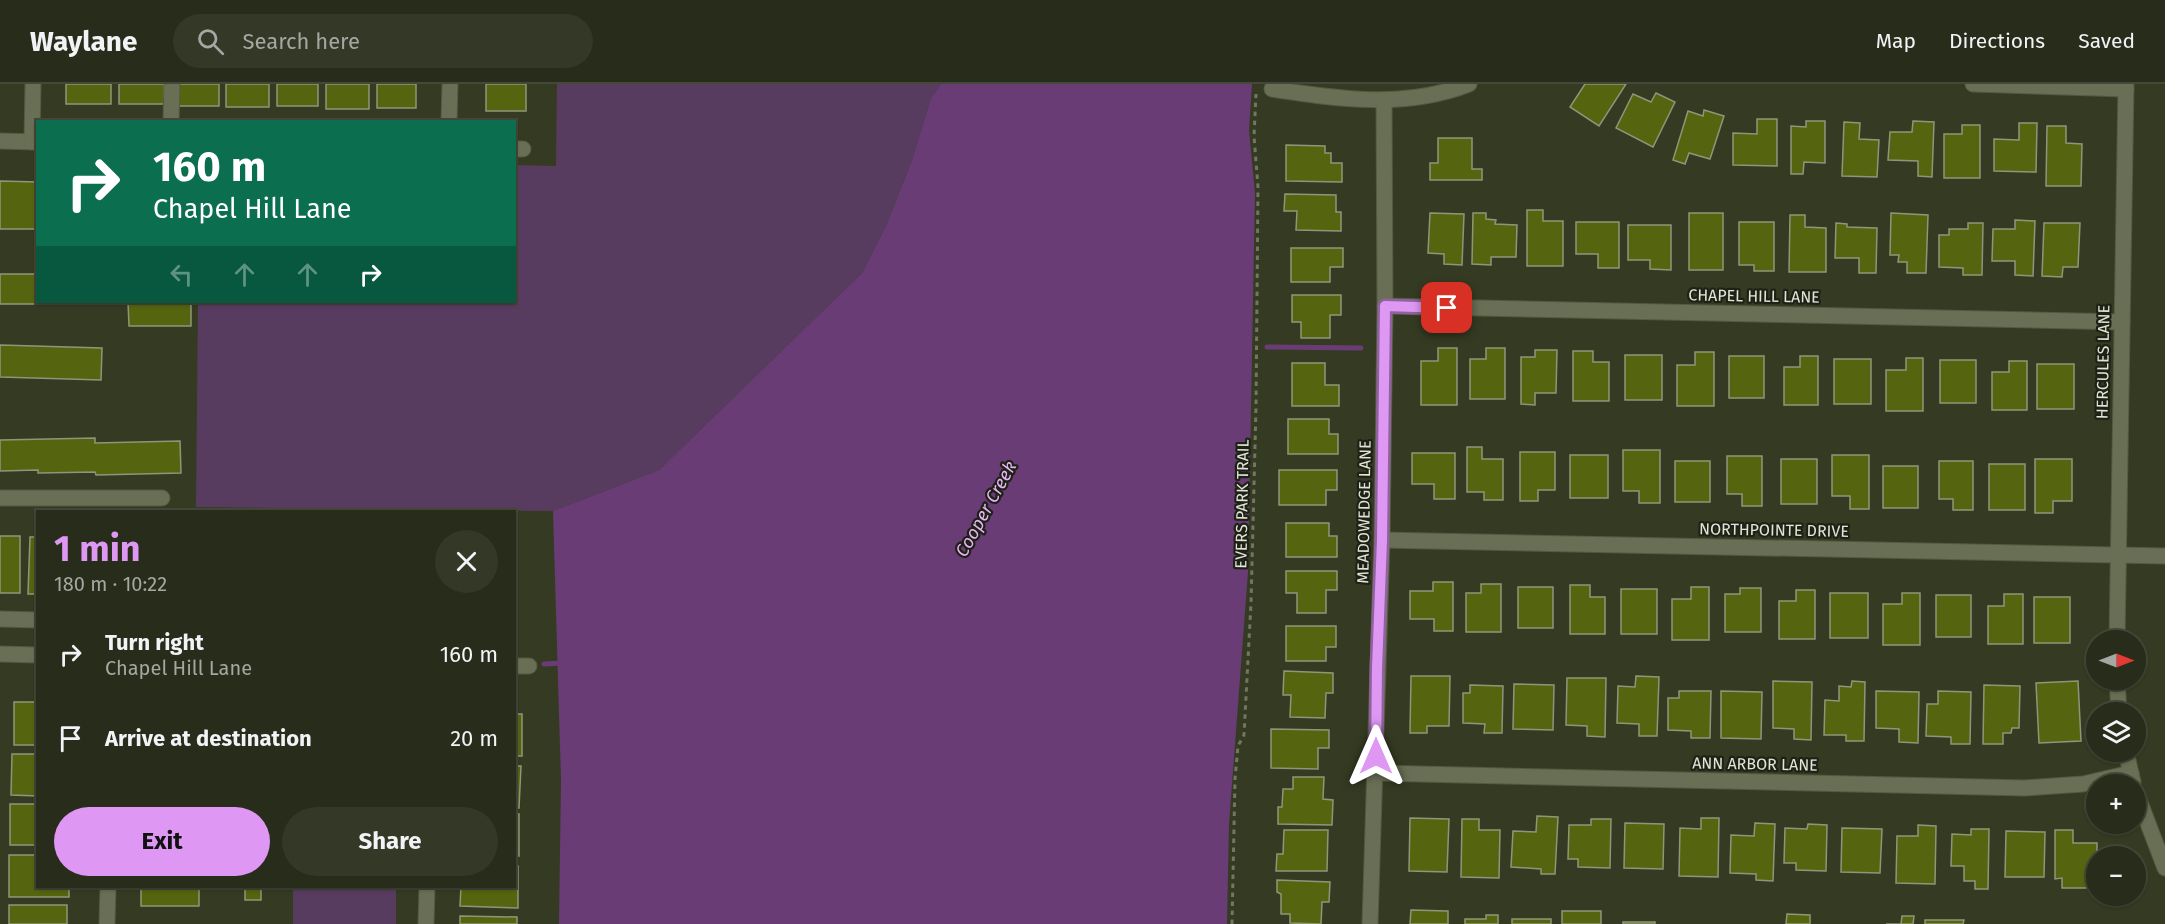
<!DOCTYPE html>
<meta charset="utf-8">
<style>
body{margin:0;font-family:"Fira Sans",sans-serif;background:#343827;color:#f1f3f6;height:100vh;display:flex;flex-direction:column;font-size:22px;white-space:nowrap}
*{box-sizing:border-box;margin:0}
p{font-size:20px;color:#a5a7a2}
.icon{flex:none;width:33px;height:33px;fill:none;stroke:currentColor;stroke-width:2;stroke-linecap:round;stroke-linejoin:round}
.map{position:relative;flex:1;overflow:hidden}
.side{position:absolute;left:36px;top:426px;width:480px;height:378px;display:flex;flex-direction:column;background:#282c1a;border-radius:0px;box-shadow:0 2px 4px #0004,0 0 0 2px #444839}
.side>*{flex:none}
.hud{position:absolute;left:36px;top:36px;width:480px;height:183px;border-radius:0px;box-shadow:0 2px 4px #0004,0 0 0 2px #444839;background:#0b6e4f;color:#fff;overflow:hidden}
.needle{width:39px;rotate:90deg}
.controls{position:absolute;left:2086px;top:546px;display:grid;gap:12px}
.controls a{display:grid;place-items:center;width:60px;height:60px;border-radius:50%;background:#282c1a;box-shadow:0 2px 4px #0004,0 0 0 2px #444839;font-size:30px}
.pin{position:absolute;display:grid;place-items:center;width:51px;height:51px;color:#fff;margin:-26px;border-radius:12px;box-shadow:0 3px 9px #0006}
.me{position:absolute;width:66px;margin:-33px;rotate:0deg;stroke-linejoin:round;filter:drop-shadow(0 0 4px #0008)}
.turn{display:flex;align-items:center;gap:21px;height:126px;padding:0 18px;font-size:27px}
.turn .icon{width:78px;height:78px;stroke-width:2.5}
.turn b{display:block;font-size:42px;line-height:51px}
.lanes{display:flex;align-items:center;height:57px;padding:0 18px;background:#0003;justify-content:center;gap:30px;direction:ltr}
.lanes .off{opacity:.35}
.round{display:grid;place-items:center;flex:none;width:63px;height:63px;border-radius:32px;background:#343827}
.head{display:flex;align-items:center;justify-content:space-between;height:102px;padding:0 18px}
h1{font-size:36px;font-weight:700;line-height:45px;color:#de98f3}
.primary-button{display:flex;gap:12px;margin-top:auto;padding:12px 18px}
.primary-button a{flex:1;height:69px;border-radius:36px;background:#de98f3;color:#111;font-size:24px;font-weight:700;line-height:69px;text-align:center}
.primary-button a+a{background:#343827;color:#f1f3f6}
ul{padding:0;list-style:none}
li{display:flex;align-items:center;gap:18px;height:84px;padding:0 18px}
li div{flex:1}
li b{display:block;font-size:22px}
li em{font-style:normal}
header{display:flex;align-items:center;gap:36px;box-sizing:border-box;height:84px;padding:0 30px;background:#282c1a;border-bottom:2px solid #444839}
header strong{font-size:28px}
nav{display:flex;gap:33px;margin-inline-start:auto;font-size:21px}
.search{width:420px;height:54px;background:#343827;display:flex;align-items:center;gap:15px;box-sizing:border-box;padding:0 21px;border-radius:33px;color:#a5a7a2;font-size:22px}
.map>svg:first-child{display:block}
.green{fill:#583c60}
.water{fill:#693c76}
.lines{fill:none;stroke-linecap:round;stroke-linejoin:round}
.stream{stroke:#693c76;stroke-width:5}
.building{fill:#55640f;stroke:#8e967a;stroke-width:1.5}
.minor-casing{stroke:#545943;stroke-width:17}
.path{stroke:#717761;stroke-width:3;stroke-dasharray:4.5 4.5;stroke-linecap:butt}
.minor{stroke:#686f54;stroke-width:15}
.route-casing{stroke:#90639e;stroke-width:15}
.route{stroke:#de98f3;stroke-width:10}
.labels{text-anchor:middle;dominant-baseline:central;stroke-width:4.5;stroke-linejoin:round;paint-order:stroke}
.street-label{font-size:16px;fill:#e1e5d6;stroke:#1e2115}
.water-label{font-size:18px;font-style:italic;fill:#e8b4f8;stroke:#1e2115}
</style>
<header>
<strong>Waylane</strong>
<div class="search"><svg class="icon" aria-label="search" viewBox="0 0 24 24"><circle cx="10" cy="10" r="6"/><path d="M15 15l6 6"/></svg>Search here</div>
<nav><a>Map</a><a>Directions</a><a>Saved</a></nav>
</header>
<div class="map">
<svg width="2165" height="840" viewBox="0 0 2165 840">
<rect width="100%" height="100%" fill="#353b22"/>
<g class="green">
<polygon points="557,0 941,0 931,14 912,76 886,142 862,189 659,386 553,427 196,423 198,218 514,218 515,81 556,82"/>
<rect x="293" y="803" width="103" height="37"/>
</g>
<polygon class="water" points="941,0 1252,0 1249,46 1255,109 1248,488 1229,740 1227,840 559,840 561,696 553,427 659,386 862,189 886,142 912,76 931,14"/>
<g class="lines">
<g class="stream">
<polyline points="1267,263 1361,264"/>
<polyline points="544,580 563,579"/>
</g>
</g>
<g class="building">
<rect x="66" y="0" width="45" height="20"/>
<rect x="119" y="0" width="45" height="20"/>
<rect x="179" y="0" width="40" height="22"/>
<rect x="226" y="0" width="43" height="23"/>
<rect x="277" y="0" width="41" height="22"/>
<rect x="326" y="0" width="43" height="25"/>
<rect x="377" y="0" width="39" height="24"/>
<rect x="486" y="0" width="40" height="27"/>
<polygon points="1585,0 1626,0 1599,42 1570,23"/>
<polygon points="1656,9 1675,18 1653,63 1616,44 1633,10 1651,18"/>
<polygon points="1704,26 1724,32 1710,75 1689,69 1685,80 1673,76 1688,27 1703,32"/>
<polygon points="1757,35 1777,35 1777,82 1733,81 1733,49 1757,50"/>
<polygon points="1806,37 1825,37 1825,79 1804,78 1803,90 1791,90 1791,42 1806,43"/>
<polygon points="1913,37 1934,38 1932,93 1918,92 1918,77 1888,76 1890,48 1912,48"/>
<polygon points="1844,38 1860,39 1859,55 1879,56 1877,93 1842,92"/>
<polygon points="2019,39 2037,39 2036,88 1994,87 1994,55 2019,56"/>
<polygon points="1962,41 1980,41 1980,94 1944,94 1944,50 1962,50"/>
<polygon points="2047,42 2066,42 2066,59 2082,60 2081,102 2046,102"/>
<polygon points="1438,54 1472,54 1472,85 1482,85 1482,96 1430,96 1430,79 1438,79"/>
<polygon points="1286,61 1325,62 1325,69 1331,69 1331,79 1342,79 1342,98 1286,97"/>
<polygon points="0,97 38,98 38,145 0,145"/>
<polygon points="1285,110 1336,111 1336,128 1341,128 1341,147 1296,146 1297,127 1284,127"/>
<polygon points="1527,126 1543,126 1543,137 1563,137 1563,182 1527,182"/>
<polygon points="1430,129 1464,130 1462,181 1444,180 1444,170 1428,169"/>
<polygon points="1473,129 1486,129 1486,135 1496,136 1495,140 1517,141 1516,173 1491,173 1491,181 1472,180"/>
<rect x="1689" y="129" width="34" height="57"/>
<polygon points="1891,129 1928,131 1926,189 1907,189 1907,178 1898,178 1899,171 1890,171"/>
<polygon points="1790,131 1805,131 1805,143 1826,144 1826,188 1789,188"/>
<polygon points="2015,136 2035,137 2033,192 2015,191 2015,177 1992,177 1993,145 2015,145"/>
<polygon points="1576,138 1619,138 1619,184 1598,184 1598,170 1576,170"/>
<polygon points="1739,138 1774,138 1774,187 1754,187 1754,181 1739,181"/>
<polygon points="1836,139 1847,140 1847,143 1877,144 1876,189 1859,189 1859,174 1835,174"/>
<polygon points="1968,139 1983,139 1982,191 1963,191 1963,184 1939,183 1939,151 1949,151 1949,145 1968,145"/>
<polygon points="2044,139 2080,139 2078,183 2063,183 2062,193 2042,192"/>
<polygon points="1628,141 1671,141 1671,186 1650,185 1650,176 1628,176"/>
<polygon points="1291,164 1343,164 1343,183 1330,183 1330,198 1291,198"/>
<polygon points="0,190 38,190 38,218 72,218 72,220 0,220"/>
<polygon points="1292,211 1341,211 1341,231 1330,231 1330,254 1301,254 1301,238 1292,238"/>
<polygon points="128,218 191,218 191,242 129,242"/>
<polygon points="0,261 102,264 101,296 0,293"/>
<polygon points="1438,264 1457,264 1457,321 1421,321 1421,277 1438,277"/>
<polygon points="1486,264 1505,264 1505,315 1470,315 1470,275 1486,275"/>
<polygon points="1535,266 1557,266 1556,309 1535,309 1535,321 1521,320 1521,273 1535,273"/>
<polygon points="1573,267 1593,267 1593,278 1609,278 1609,317 1573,317"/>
<polygon points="1695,268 1714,268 1714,322 1677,322 1677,281 1695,281"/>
<rect x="1625" y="271" width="37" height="45"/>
<rect x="1729" y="272" width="35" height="42"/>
<polygon points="1800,272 1818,272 1818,321 1784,321 1784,283 1800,283"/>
<polygon points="1906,274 1923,274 1923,327 1886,327 1886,286 1906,286"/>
<rect x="1834" y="275" width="37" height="45"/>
<rect x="1940" y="276" width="36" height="43"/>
<polygon points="2009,277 2027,277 2027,326 1992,326 1992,288 2009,288"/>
<polygon points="1292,279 1325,279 1325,301 1339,301 1339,322 1292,322"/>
<rect x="2037" y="280" width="37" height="45"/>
<polygon points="1288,335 1329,335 1329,350 1338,350 1338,370 1288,370"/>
<polygon points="95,354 95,359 180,357 181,389 96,391 95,388 38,389 38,386 0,387 0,356"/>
<polygon points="1467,363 1482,363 1482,375 1503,375 1503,416 1484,416 1484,408 1467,408"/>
<polygon points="1623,366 1660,366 1660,419 1639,419 1639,407 1623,407"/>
<polygon points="1520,368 1555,368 1555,406 1538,406 1538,417 1520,417"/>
<polygon points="1412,369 1455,369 1455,415 1434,415 1434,400 1412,400"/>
<rect x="1570" y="371" width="38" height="43"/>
<polygon points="1832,371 1869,371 1869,425 1850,425 1850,412 1832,412"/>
<polygon points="1727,372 1762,372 1762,422 1742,422 1742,410 1727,410"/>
<rect x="1781" y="375" width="36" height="45"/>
<polygon points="2035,375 2072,375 2072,417 2053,417 2053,429 2035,429"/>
<rect x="1675" y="377" width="35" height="41"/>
<polygon points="1939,377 1973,377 1973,426 1953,426 1953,415 1939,415"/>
<rect x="1989" y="380" width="36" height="46"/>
<rect x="1883" y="382" width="35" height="42"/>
<polygon points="1279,386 1337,386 1337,406 1326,406 1326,421 1279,421"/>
<polygon points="1286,439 1329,439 1329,452 1337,452 1337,473 1286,473"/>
<rect x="0" y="452" width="20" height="57"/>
<polygon points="30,453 38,453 38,510 28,510"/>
<polygon points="1286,487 1337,487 1337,506 1326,506 1326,529 1297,529 1297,509 1286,509"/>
<polygon points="1433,498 1453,498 1453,547 1434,547 1434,535 1410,535 1410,507 1433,507"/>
<polygon points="1481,500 1501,500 1501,548 1466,548 1466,509 1481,509"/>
<polygon points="1570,501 1590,501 1590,513 1605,513 1605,550 1570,550"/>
<rect x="1518" y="503" width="35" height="41"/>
<polygon points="1691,503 1709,503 1709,556 1672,556 1672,515 1691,515"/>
<polygon points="1740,504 1761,504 1761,548 1725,548 1725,510 1740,510"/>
<rect x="1621" y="505" width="36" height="45"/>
<polygon points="1796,506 1815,506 1815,555 1779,555 1779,517 1796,517"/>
<rect x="1830" y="509" width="38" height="45"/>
<polygon points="1902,509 1920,509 1920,561 1883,561 1883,520 1902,520"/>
<polygon points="2004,510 2023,510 2023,560 1988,560 1988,522 2004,522"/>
<rect x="1936" y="511" width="35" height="42"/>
<rect x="2034" y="513" width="36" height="46"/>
<polygon points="1286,542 1336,542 1336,563 1326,563 1326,577 1286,577"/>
<polygon points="1284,587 1333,589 1333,609 1326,609 1325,634 1290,633 1291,611 1283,611"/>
<polygon points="1411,592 1450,592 1449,642 1427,642 1427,649 1410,649"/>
<polygon points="1636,592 1659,593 1657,652 1639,652 1639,640 1617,639 1618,602 1635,603"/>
<polygon points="1567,594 1606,594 1605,653 1587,652 1587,642 1566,641"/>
<polygon points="1773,597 1812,598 1811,656 1794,655 1794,645 1773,644"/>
<polygon points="1852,597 1865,598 1864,657 1846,657 1846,651 1824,651 1825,616 1839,617 1839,602 1851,603"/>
<polygon points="2078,597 2081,657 2039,659 2036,599"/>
<polygon points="1514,600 1554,601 1553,646 1513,645"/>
<polygon points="1470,601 1503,602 1502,649 1484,649 1485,640 1463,639 1463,609 1470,609"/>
<polygon points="1984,601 2020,602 2019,644 2012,644 2011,649 2003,649 2003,660 1983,660"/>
<polygon points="1679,607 1711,607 1710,654 1691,654 1691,647 1668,646 1668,614 1679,614"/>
<polygon points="1721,607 1762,608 1761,655 1721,654"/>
<polygon points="1876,607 1919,608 1918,659 1899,658 1899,645 1876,644"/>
<polygon points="1938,607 1971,608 1970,660 1951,660 1951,653 1926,652 1927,620 1938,620"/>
<rect x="14" y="618" width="24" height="43"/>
<rect x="514" y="630" width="8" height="42"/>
<polygon points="1271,645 1329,646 1329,664 1318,664 1318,685 1271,684"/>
<polygon points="12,670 38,670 38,712 11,711"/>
<polygon points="514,682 521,682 519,724 514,724"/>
<polygon points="1293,693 1324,693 1323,715 1333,716 1332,741 1278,740 1278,723 1282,723 1283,705 1293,705"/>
<rect x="10" y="720" width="28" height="41"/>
<rect x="514" y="730" width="5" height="42"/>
<polygon points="1537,732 1558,733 1555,790 1541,790 1541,785 1511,783 1513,747 1536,748"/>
<polygon points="1410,734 1449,735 1447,788 1409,787"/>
<polygon points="1701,734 1719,734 1718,793 1679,792 1680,744 1701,745"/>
<polygon points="1462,735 1479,735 1479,746 1500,746 1499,794 1461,793"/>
<polygon points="1591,735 1611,735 1610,784 1578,783 1578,775 1568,775 1569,741 1591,741"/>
<polygon points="1625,739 1664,740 1663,785 1624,784"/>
<polygon points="1755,739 1775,740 1773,797 1756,796 1756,790 1730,789 1731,751 1754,752"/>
<polygon points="1808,740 1827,741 1826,787 1796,786 1796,779 1784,779 1785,744 1807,745"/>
<polygon points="1918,741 1936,742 1935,800 1896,799 1897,752 1918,752"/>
<polygon points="1842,744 1882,745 1880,789 1841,788"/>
<polygon points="1971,745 1989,745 1988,805 1975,805 1975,797 1964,797 1964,782 1951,782 1952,750 1971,751"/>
<polygon points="1284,746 1328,746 1327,787 1276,787 1277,770 1283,770"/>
<polygon points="2055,746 2073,746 2073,759 2097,759 2097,795 2087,795 2087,804 2062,804 2062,794 2055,795"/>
<polygon points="2006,747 2045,748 2044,793 2005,793"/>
<polygon points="9,771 38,771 38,802 69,802 69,813 9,813"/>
<polygon points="514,782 518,782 518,824 460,822 461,802 514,802"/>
<polygon points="1277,796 1330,798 1329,818 1322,818 1321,840 1290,839 1290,830 1281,830 1281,810 1277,808"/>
<rect x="141" y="802" width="58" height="20"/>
<rect x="245" y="802" width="16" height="14"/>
<rect x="9" y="821" width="58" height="19"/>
<polygon points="1411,826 1448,827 1448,840 1410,840"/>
<rect x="1562" y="827" width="39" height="13"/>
<polygon points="1787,830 1810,831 1810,840 1786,840"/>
<polygon points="1486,831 1498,831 1498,840 1465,840 1465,835 1486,835"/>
<polygon points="460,832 517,833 517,840 460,840"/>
<polygon points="1902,832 1914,832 1913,840 1886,840 1901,840"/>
<rect x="1512" y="835" width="39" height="5"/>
<polygon points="1925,836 1964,836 1963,840 1925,840"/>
<rect x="1623" y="838" width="32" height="2"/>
</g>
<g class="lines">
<defs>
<g id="minor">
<polyline points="1973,0 2126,5"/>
<path d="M1272,5C1338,15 1405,25 1469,0"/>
<polyline points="171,38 172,0"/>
<polyline points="449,38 450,0"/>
<polyline points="0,57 38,58"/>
<polyline points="32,58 33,0"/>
<polyline points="514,65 523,65"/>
<polyline points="1385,222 2122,238"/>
<polyline points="0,414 162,414"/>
<polyline points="1382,456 2165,472"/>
<polyline points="0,535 38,536"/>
<polyline points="2117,556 2126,0"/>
<polyline points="0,570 38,571"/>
<polyline points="514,582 529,582"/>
<polyline points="2117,596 2119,628"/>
<polyline points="2126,668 2133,698"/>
<polyline points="1376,689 2025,704 2083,700 2131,689"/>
<polyline points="2136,708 2165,784"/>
<polyline points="107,840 108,802"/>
<polyline points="426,840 427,802"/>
<polyline points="1370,840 1382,456 1385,222 1384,17"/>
</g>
</defs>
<use href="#minor" class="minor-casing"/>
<polyline class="path" points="1232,840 1235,695 1238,662 1244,651 1251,519 1256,323 1258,103 1254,52 1256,10"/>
<use href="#minor" class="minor"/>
</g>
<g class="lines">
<defs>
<polyline id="route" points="1376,672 1377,584 1382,456 1385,222 1447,224"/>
</defs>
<use href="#route" class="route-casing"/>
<use href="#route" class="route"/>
</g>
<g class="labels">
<g class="street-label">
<text transform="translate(1754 212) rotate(1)">CHAPEL HILL LANE</text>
<text transform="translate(2103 278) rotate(-89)">HERCULES LANE</text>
<text transform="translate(1242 420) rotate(-89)">EVERS PARK TRAIL</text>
<text transform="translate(1364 428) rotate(-89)">MEADOWEDGE LANE</text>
<text transform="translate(1774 446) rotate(1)">NORTHPOINTE DRIVE</text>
<text transform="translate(1755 680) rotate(1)">ANN ARBOR LANE</text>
</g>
<g class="water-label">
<text transform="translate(986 425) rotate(-61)">Cooper Creek</text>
</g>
</g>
</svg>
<div class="controls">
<a><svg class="needle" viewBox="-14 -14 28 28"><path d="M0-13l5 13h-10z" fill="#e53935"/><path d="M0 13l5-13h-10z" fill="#a5a7a2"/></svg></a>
<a><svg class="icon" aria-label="layers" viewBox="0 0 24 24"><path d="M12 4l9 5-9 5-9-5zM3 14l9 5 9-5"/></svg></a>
<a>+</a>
<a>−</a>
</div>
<div class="pin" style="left:1447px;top:224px;background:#d93025"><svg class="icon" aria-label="arrive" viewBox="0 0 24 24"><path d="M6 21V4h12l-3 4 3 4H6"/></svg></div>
<svg class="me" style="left:1376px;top:672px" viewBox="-20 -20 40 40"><path d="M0-17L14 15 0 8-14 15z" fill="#de98f3" stroke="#fff" stroke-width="4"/></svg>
<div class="hud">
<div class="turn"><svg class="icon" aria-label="right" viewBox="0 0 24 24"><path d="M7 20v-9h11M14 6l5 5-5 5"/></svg><div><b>160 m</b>Chapel Hill Lane</div></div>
<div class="lanes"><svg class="icon off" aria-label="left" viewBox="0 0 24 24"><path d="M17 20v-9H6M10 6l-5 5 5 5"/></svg><svg class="icon off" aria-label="ahead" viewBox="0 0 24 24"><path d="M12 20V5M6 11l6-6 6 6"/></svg><svg class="icon off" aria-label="ahead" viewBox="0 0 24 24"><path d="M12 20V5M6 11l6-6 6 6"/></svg><svg class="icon" aria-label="right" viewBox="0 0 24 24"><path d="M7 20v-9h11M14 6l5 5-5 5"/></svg></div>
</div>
<section class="side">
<div class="head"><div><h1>1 min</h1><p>180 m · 10:22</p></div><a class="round"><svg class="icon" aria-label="close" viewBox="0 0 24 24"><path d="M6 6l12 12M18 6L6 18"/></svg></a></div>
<ul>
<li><svg class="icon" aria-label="right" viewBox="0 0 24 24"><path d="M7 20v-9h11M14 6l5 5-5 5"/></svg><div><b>Turn right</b><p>Chapel Hill Lane</p></div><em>160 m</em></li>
<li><svg class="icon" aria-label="arrive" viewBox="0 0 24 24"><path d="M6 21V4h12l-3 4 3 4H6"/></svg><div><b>Arrive at destination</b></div><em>20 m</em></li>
</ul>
<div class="primary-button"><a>Exit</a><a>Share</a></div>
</section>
</div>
